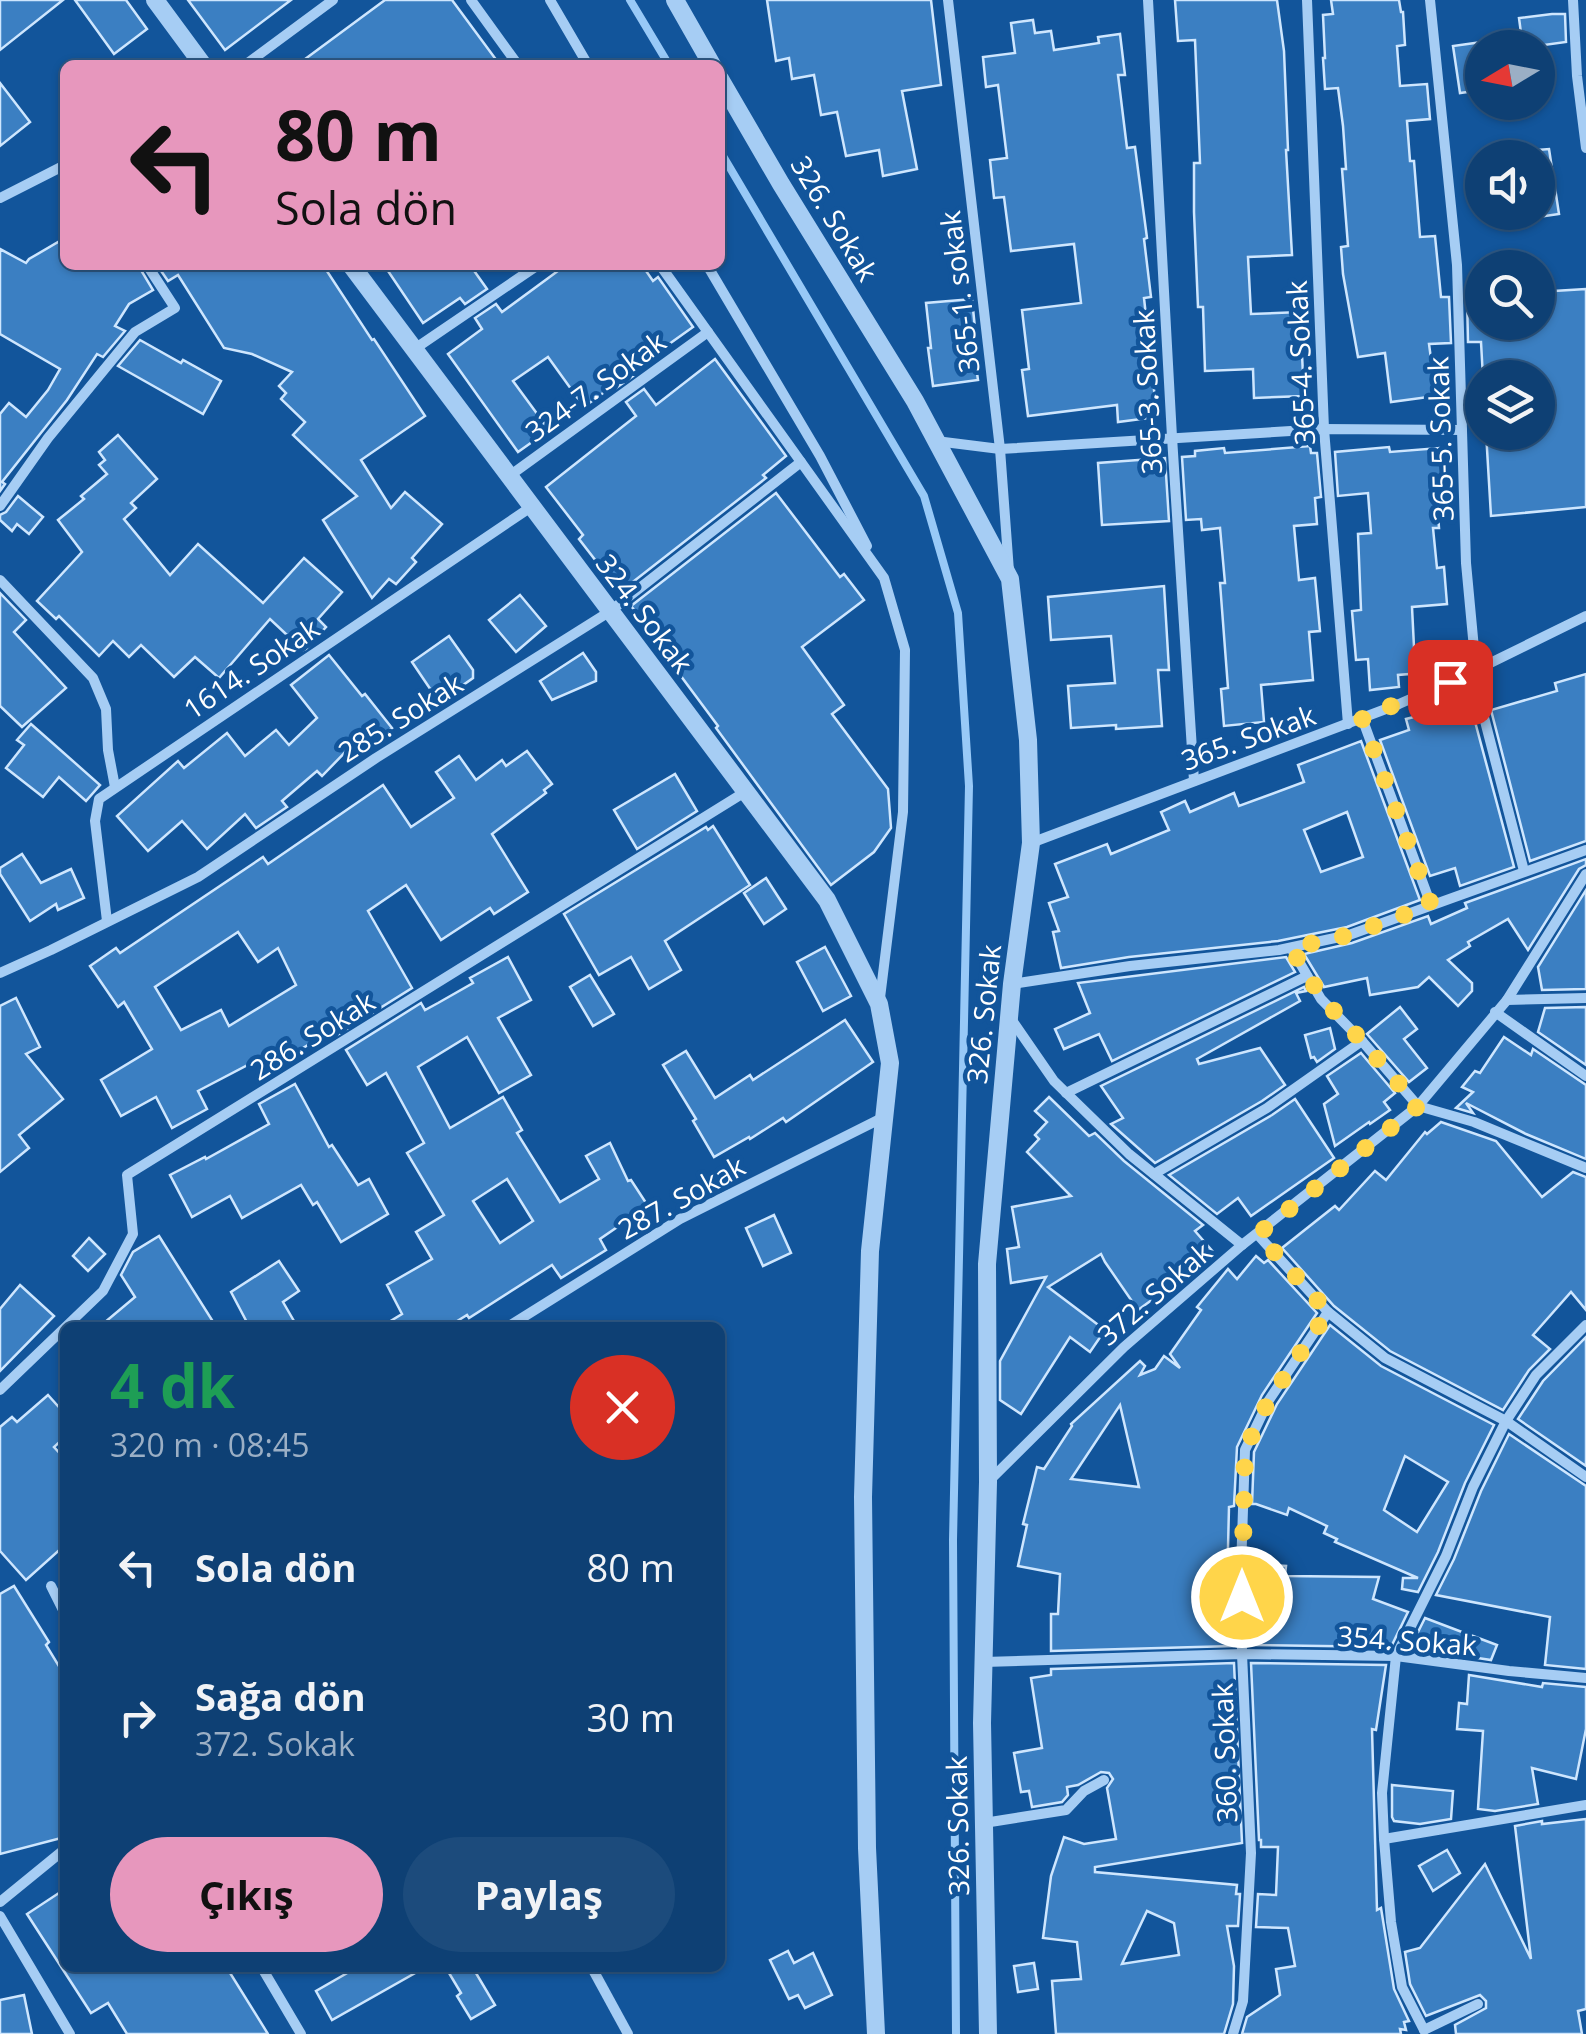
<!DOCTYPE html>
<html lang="tr">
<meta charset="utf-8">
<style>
body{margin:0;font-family:"Open Sans",sans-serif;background:#1c4b7c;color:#f1f3f6;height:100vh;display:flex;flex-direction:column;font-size:38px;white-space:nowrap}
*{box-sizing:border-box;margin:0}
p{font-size:32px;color:#9bafc5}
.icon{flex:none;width:55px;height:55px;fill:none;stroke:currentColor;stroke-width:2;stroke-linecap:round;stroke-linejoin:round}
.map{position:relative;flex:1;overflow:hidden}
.details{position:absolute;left:60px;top:1322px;width:665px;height:650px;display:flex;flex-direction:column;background:#0e4074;border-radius:15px;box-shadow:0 2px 8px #0004,0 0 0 2px #2e5986}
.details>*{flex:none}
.top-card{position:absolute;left:60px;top:60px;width:665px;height:210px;border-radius:15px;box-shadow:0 2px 8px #0004,0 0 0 2px #2e5986;background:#e797bd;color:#111;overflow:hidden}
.needle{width:65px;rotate:260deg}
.tools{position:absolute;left:1465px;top:30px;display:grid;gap:20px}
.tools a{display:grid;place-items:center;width:90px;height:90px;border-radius:50%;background:#0e4074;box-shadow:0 2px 8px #0004,0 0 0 2px #2e5986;font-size:50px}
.pin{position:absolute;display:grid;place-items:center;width:85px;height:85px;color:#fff;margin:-42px;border-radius:20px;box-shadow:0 5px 15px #0006}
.me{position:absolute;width:110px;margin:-55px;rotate:0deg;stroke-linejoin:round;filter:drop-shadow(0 0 8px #0008)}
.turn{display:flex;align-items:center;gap:35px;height:210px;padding:0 50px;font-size:45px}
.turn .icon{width:130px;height:130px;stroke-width:2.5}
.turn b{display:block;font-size:70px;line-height:85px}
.round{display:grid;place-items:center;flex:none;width:105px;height:105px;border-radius:52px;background:#1c4b7c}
.head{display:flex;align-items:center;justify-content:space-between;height:170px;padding:0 50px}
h1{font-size:60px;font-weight:700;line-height:75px;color:#1e9e55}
.primary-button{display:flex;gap:20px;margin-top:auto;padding:20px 50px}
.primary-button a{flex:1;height:115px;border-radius:60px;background:#e797bd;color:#111;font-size:40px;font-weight:700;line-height:115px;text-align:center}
.primary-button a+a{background:#1c4b7c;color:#f1f3f6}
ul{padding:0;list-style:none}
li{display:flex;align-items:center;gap:30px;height:150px;padding:0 50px}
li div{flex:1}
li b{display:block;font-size:38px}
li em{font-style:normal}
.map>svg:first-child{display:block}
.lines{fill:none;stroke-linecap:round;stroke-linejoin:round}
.stream{stroke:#98c9f7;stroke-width:8}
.building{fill:#3b7fc2;stroke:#cee6fe;stroke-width:2.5;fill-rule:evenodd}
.minor{stroke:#a6cdf4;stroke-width:10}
.tertiary{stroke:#a6cdf4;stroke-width:18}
.route{stroke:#ffd54a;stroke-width:18;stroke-dasharray:0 32.4}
.labels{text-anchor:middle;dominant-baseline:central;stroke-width:9;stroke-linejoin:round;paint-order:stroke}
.street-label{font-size:28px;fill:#fff;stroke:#12559b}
</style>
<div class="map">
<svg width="1586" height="2034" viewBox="0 0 1586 2034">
<rect width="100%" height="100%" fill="#12559b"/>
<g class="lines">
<g class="stream">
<polyline points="630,0 669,65"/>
<polyline points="720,151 924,496 958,613 969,786 953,1540 956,2034"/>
</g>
</g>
<g class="building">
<polygon points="0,0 63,0 0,50"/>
<polygon points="75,0 126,0 147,29 114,54"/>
<polygon points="188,0 291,0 225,50"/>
<polygon points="385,0 452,0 500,65 297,65"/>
<polygon points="767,0 931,0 941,85 902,91 917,169 883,176 879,150 846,156 837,112 821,115 814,75 792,79 789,58 776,61"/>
<polygon points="1175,0 1277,0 1284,51 1288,150 1286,150 1292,255 1248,257 1251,314 1300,312 1304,396 1254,398 1253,369 1205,371 1203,307 1198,307 1194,212 1194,163 1200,163 1195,40 1178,41"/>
<polygon points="1331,0 1399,0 1401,12 1403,12 1405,45 1397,46 1400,86 1427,84 1430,119 1407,121 1410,161 1414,161 1420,237 1435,236 1441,297 1449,297 1451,343 1429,344 1436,396 1391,402 1385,353 1358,357 1343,274 1341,247 1348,246 1342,169 1346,169 1343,126 1338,88 1325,89 1323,58 1325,58 1323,15 1333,14"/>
<polygon points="1552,14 1565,14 1566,42 1523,48 1519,18"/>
<polygon points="1033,20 1035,33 1051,31 1054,50 1099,43 1098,37 1120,34 1125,75 1118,75 1127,148 1135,147 1147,238 1144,239 1151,297 1144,298 1157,417 1118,422 1117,405 1028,416 1022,370 1029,369 1022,310 1081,303 1074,244 1011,251 1004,197 994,198 990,160 1007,158 998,85 986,87 983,57 1015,53 1011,23"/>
<polygon points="1482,42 1482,90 1460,93 1453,46"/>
<polygon points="0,83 30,122 0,146"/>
<polygon points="1549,149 1559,214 1538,217 1538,150"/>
<polygon points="65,238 65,265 138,265 153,290 129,304 115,326 125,331 103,357 97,354 67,400 2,482 5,484 0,491 0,414 9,403 26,417 48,390 60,369 0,334 0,249 26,263 29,259"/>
<polygon points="157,265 323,265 372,340 374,339 425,416 361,460 391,508 405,492 442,524 412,558 416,562 396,584 389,579 372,598 323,520 357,496 293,435 305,422 281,399 286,393 279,386 292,372 252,354 224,348 178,275 168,281"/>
<polygon points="384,265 470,265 487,289 465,304 460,298 423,323"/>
<polygon points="566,265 642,265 653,281 658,277 693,327 651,357 652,359 632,374 633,376 616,388 614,385 584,407 548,357 513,381 549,430 518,452 448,354 482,329 475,318 496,304 502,312"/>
<polygon points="1586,289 1586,507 1491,516 1486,432 1538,432 1538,378 1483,378 1481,342 1468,342 1467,296 1482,295 1482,322 1538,322 1538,292"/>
<polygon points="972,299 976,338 972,338 978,380 933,386 928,348 931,348 926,303"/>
<polygon points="140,340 181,363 183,360 221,381 203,414 118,366"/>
<polygon points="715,359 786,456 763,475 766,478 620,592 579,539 583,535 546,487 636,416 626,402 644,389 656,405"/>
<polygon points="118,435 157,479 131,503 136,508 124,519 170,575 198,544 263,603 304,558 342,592 318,619 326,627 306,649 303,650 270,619 219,678 195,657 174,677 141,645 129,657 113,641 99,656 59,616 56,619 37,601 82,552 58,520 84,499 81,496 107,474 99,465 105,460 99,452"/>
<polygon points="1310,446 1311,453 1317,453 1321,497 1315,498 1317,524 1294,526 1299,580 1315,578 1320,631 1309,632 1313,680 1261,685 1264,722 1224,726 1221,689 1228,688 1220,583 1225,583 1220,528 1202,530 1201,519 1186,520 1182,457 1195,456 1195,451 1224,448 1225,453"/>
<polygon points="1389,447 1390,452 1439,448 1442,488 1436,489 1439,528 1433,528 1437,568 1444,567 1447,604 1412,607 1414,647 1420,646 1422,673 1398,675 1399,687 1370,690 1368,659 1356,660 1352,611 1361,610 1358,534 1371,533 1368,493 1338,496 1335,452"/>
<polygon points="1165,458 1169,521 1102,525 1098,463"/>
<polygon points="776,493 840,577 844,574 864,600 802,647 844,705 832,714 888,789 891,828 874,852 831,885 716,728 718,726 634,613 636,612 631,606"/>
<polygon points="18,496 43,517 29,534 17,524 12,531 0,520 0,515 6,512"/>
<polygon points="1164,586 1169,670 1158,670 1162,726 1116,729 1116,725 1071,728 1068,686 1115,683 1111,636 1051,640 1048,597"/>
<polygon points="0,593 26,620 14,632 66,688 22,727 0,706"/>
<polygon points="520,595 546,626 516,652 489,620"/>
<polygon points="449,636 473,670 473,678 439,702 412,662"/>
<polygon points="583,653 596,672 596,681 552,700 540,681"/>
<polygon points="329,655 362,696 365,694 392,728 367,748 359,738 322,776 317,771 282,801 287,807 256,828 245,814 207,849 182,821 148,851 117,816 178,761 184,768 227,733 245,756 276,730 289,745 317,718 291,685"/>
<polygon points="1586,674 1586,841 1530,861 1491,710 1557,691 1555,683"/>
<polygon points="1470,703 1514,867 1460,886 1455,868 1430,876 1380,740 1409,730 1406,719"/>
<polygon points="31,724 100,785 86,801 59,777 43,797 6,768 24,745 17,740"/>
<path d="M1361,741L1420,900L1347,927L1278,941L1129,957L1061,968L1053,932L1059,931L1049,903L1068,897L1055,864L1107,844L1111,854L1169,830L1161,812L1185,801L1190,812L1234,793L1239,806L1304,782L1298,765ZM1347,812L1363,857L1321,872L1304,830Z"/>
<path d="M527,751L552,784L544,790L546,793L492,834L528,892L494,914L490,908L441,940L406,885L368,911L412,988L337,1035L333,1030L288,1057L282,1047L198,1091L207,1109L172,1128L156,1097L121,1116L101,1080L152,1049L124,1002L118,1007L90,966L116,948L120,953L263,857L268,864L383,785L411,827L454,798L436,772L459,756L476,780L502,760L506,766ZM238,932L258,962L278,948L296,985L229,1026L221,1010L181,1030L155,987Z"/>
<polygon points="675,774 697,811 637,849 614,810"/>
<polygon points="713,826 750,885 665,941 681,970 649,989 631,957 599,975 564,914 706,827 708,830"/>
<polygon points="22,854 41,883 71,869 84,898 58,910 56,904 30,921 0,874 0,868"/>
<polygon points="1586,859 1586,865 1579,869 1528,950 1508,919 1468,942 1470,946 1448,960 1472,983 1472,991 1458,1006 1429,977 1418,987 1370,995 1367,978 1324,987 1304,954 1352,943 1428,916 1431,924 1467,908 1465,903"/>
<polygon points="766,878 786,909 764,924 744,893"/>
<polygon points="1586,890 1586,989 1542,990 1538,967"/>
<polygon points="825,947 851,996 823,1011 797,962"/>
<path d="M508,957L531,1000L498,1018L531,1075L499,1093L467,1037L418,1067L450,1128L503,1097L522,1130L517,1133L560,1202L599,1179L586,1156L610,1143L628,1181L631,1180L648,1206L600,1239L606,1250L561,1278L552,1265L469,1318L467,1315L446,1328H379L402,1314L387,1285L432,1259L416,1232L444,1215L407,1153L424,1143L386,1073L367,1085L346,1050L421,1003L425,1010L438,1003L473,983L470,978ZM507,1179L533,1221L500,1243L473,1201Z"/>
<polygon points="1286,957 1295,972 1112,1061 1099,1034 1064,1049 1055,1029 1090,1013 1078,983"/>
<polygon points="590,975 614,1014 593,1026 570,987"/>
<polygon points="1304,987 1306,991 1296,993 1300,1001 1197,1059 1199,1064 1260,1048 1285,1085 1262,1101 1155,1163 1111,1124 1123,1118 1101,1086"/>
<polygon points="16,998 40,1047 26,1054 63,1099 19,1135 29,1148 0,1172 0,1006"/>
<polygon points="1400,1007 1417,1029 1404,1039 1427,1068 1409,1082 1367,1034"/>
<polygon points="1586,1007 1586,1065 1538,1032 1545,1008"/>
<polygon points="845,1020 873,1062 786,1122 783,1118 750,1139 749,1137 714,1157 693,1121 696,1119 663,1065 686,1051 715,1098 750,1075 753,1080"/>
<polygon points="1330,1028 1335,1049 1317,1062 1314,1057 1311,1058 1305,1035"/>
<polygon points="1504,1037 1531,1055 1533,1049 1586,1085 1586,1159 1526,1134 1466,1103 1473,1113 1456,1108 1473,1092 1462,1087 1475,1071 1480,1073"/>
<polygon points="1361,1053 1395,1093 1384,1102 1390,1110 1370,1124 1369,1122 1335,1146 1324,1104 1338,1094 1327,1076"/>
<polygon points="295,1084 329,1147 332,1145 358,1185 369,1179 388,1214 341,1242 317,1202 313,1205 301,1185 242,1218 230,1196 192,1217 170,1175 205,1157 206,1159 269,1124 259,1104"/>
<polygon points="1049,1097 1089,1136 1095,1133 1124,1161 1203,1225 1195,1231 1215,1254 1138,1310 1105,1262 1101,1254 1048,1287 1105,1330 1090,1352 1070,1337 1021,1414 1000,1400 1000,1361 1046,1277 1011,1283 1007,1249 1019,1247 1012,1207 1071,1196 1027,1152 1039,1139 1035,1135 1047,1122 1035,1111"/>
<polygon points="1295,1099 1334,1158 1251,1216 1238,1198 1217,1214 1169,1175 1272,1115"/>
<polygon points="1441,1122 1496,1141 1542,1197 1573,1172 1586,1177 1586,1310 1571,1292 1533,1335 1550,1349 1529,1370 1503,1410 1390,1351 1334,1306 1282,1248 1335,1206 1339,1210 1375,1171 1386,1180 1425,1132 1427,1134"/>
<polygon points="774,1215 791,1253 763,1266 746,1228"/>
<polygon points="159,1236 217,1328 98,1328 135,1297 121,1275 133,1252"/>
<polygon points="89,1238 105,1254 88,1271 73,1256"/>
<path d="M1256,1256L1264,1263L1268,1260L1317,1313L1262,1395L1237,1447L1234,1506L1229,1507L1228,1548L1230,1563H1232L1233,1646L1051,1651V1614H1058L1060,1574L1018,1566L1027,1525L1023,1524L1037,1467L1044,1469L1072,1426L1071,1424L1140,1361L1145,1366L1140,1375L1155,1369L1164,1356L1180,1368L1170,1354L1201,1310L1197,1307L1228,1269L1237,1279ZM1120,1405L1139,1487L1071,1479Z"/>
<polygon points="279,1261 299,1291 283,1302 298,1328 250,1328 231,1292"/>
<polygon points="20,1285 54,1316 0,1371 0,1309"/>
<path d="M1330,1325L1381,1366L1494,1425L1465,1483L1438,1552L1418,1592L1402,1589L1403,1578H1418L1335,1542L1337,1539L1324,1533L1327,1526L1289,1508L1287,1515L1256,1504H1252L1254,1452L1277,1404ZM1405,1456L1448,1482L1417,1532L1384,1510Z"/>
<polygon points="1586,1337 1586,1466 1518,1419 1543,1381"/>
<polygon points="48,1395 65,1414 65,1437 54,1447 65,1459 65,1545 26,1580 0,1551 0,1427 12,1417 17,1422"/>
<polygon points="1509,1434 1586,1486 1586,1669 1545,1665 1550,1617 1436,1595 1454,1559 1481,1491"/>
<polygon points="1250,1564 1286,1566 1285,1576 1379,1577 1373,1599 1408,1612 1391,1647 1251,1645"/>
<polygon points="14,1586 49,1642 46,1645 65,1676 65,1837 0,1854 0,1594"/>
<polygon points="1425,1618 1470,1635 1467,1644 1416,1636"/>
<polygon points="1473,1636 1497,1645 1491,1660 1471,1657"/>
<path d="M1234,1663L1242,1843L1095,1867V1872L1237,1885L1236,1894H1240L1238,1926H1227L1234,1966L1233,2004L1224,2034H1056L1052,1981L1081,1979L1077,1942L1043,1938L1051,1876L1064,1837L1084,1844L1116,1839L1107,1788L1113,1779L1109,1773L1101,1772L1078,1785L1067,1787L1068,1795L1062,1802L1032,1807L1029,1791L1021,1792L1014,1753L1042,1748L1031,1678L1051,1675V1669ZM1147,1911L1174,1923L1179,1955L1122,1964Z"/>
<polygon points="1251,1663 1386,1665 1376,1730 1372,1729 1377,1910 1381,1908 1394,1989 1409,2021 1404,2022 1406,2030 1400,2029 1401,2034 1242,2034 1247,2017 1280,1995 1276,1969 1295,1966 1288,1928 1256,1927 1258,1894 1276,1895 1278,1847 1261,1847 1261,1840 1259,1840"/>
<polygon points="1469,1675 1542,1687 1543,1683 1586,1687 1586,1729 1576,1779 1532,1768 1538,1804 1495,1811 1478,1809 1483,1731 1457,1729 1459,1703 1467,1704"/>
<polygon points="1392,1785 1453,1791 1451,1819 1420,1824 1394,1821 1392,1817"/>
<polygon points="1586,1819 1586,2009 1578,2011 1582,2034 1456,2034 1455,2025 1486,2008 1486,2001 1480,1995 1426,2016 1410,1984 1405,1952 1420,1948 1485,1864 1531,1959 1515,1826 1542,1821 1542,1824"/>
<polygon points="1447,1850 1460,1873 1433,1891 1419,1866"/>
<polygon points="65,1889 65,1968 227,1968 268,2034 127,2034 108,2003 91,2013 27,1914"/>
<polygon points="788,1951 794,1963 813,1953 832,1995 805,2008 798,1995 789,1999 770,1960"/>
<polygon points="1034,1963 1038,1989 1018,1992 1014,1966"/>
<polygon points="356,1968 424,1968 332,2020 316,1991"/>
<polygon points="446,1968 473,1968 495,2005 471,2019 457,1996 461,1993"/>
<polygon points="24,1995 32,2034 0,2034 0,2000"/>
</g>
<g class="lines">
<g class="minor">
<polyline points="471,0 518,65"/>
<polyline points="550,0 588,65"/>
<polyline points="948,0 1000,449 1009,571"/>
<polyline points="1148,0 1172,437 1194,781"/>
<polyline points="1307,0 1324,429 1348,724"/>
<polyline points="1430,0 1457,265 1466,563 1476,670 1480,702 1524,871"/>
<polyline points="1573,0 1577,76 1586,148"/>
<polyline points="245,65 333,0"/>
<polyline points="0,198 65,165"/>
<polyline points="660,265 884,578 905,650 903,812 880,998"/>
<polyline points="707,265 820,456 867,546"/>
<polyline points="413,350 538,265"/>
<polyline points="936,441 1000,449 1324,429 1462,430"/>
<polyline points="508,477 708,332"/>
<polyline points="0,506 48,438 135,332 175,308 147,265"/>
<polyline points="0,580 93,678 106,709 108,750 115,787"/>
<polyline points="1362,718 1431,905"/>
<polyline points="1031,843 1399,704 1476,670 1586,616"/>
<polyline points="107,921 95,821 99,799 531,507"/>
<polyline points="1291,948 1321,999 1362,1041 1418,1106 1474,1122 1586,1168"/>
<polyline points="0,973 51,950 198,877 376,758 609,612 801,462"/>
<polyline points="1012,984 1130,966 1279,950 1349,935 1586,850"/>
<polyline points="1507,1000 1586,998"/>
<polyline points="1495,1012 1586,1076"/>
<polyline points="1009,1016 1054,1081 1129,1154 1242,1245"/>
<polyline points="1066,1093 1307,976"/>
<polyline points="1154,1174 1267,1108 1362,1041"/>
<polyline points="1257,1234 1328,1312 1385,1358 1506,1421 1586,1477"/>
<polyline points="506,1328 680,1219 884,1117"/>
<polyline points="0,1390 103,1291 133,1234 127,1175 745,792"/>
<polyline points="988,1482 1124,1347 1242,1245 1418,1106 1507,1000 1586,874"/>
<polyline points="51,1586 65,1614"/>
<polyline points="984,1662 1242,1654 1396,1656 1509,1671 1586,1678"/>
<polyline points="984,1823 1066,1810 1084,1791 1104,1780"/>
<polyline points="1384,1839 1586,1805"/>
<polyline points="0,1902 65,1849"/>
<polyline points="0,1916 70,2034"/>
<polyline points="262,1968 301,2034"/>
<polyline points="592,1968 628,2034"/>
<polyline points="1424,2030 1402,1987 1391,1922 1384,1839 1382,1793 1396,1656 1446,1556 1473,1487 1506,1421 1536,1375 1586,1325"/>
<polyline points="1424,2030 1478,2004"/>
<polyline points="1233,2034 1243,2001 1251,1853 1242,1654 1241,1569 1245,1450 1269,1400 1328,1312"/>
</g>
<g class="tertiary">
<polyline points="155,0 203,65"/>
<polyline points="675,0 712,65"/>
<polyline points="720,79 781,184 915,401 1010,579 1028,740 1031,843 1012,984 987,1264 988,1482 982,1723 988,2034"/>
<polyline points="351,265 827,900 879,1004 890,1063 870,1251 863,1497 867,1848 876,2034"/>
</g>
</g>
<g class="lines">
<polyline class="route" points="1242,1597 1245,1450 1269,1400 1328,1312 1258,1234 1418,1106 1362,1041 1322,998 1291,948 1349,935 1431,905 1362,718 1450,682"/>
</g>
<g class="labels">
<g class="street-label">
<text transform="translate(835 218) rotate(59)">326. Sokak</text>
<text transform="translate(959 292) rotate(-97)">365-1. sokak</text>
<text transform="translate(1300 363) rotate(-93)">365-4. Sokak</text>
<text transform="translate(595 386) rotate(-36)">324-7. Sokak</text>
<text transform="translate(1147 392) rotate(-93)">365-3. Sokak</text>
<text transform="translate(1440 439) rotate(-92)">365-5. Sokak</text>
<text transform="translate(645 613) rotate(53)">324. Sokak</text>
<text transform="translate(251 668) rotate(-34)">1614. Sokak</text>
<text transform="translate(400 717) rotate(-32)">285. Sokak</text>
<text transform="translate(1248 737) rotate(-20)">365. Sokak</text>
<text transform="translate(983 1014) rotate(-84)">326. Sokak</text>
<text transform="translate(312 1035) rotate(-32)">286. Sokak</text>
<text transform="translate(681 1197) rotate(-29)">287. Sokak</text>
<text transform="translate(1154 1293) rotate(-41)">372. Sokak</text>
<text transform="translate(1407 1640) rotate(4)">354. Sokak</text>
<text transform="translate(1224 1753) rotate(-92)">360. Sokak</text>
<text transform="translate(957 1826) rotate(-91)">326. Sokak</text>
</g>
</g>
</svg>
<div class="tools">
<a><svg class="needle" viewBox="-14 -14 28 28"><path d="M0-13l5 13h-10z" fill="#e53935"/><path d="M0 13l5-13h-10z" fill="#9bafc5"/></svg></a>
<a><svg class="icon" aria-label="sound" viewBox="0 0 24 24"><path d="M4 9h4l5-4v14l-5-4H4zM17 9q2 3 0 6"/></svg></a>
<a><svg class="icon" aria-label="search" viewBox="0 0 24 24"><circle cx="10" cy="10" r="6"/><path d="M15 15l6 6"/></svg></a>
<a><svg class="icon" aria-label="layers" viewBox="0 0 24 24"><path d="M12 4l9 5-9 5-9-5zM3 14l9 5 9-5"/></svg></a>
</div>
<div class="pin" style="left:1450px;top:682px;background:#d93025"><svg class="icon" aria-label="arrive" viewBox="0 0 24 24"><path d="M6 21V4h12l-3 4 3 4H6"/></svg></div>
<svg class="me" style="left:1242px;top:1597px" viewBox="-20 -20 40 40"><circle r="17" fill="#ffd54a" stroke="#fff" stroke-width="3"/><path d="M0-11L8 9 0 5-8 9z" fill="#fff"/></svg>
<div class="top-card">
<div class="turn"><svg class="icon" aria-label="left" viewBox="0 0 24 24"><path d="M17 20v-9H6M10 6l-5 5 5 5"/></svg><div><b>80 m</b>Sola dön</div></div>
</div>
<section class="details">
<div class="head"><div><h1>4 dk</h1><p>320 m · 08:45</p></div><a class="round" style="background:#d93025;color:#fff"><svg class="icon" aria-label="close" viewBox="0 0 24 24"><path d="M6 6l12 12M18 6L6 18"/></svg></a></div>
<ul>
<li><svg class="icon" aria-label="left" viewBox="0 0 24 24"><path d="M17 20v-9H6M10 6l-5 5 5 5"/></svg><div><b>Sola dön</b></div><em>80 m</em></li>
<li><svg class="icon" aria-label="right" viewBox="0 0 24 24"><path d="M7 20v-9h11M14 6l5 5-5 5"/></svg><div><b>Sağa dön</b><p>372. Sokak</p></div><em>30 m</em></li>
</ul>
<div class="primary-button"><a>Çıkış</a><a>Paylaş</a></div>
</section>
</div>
